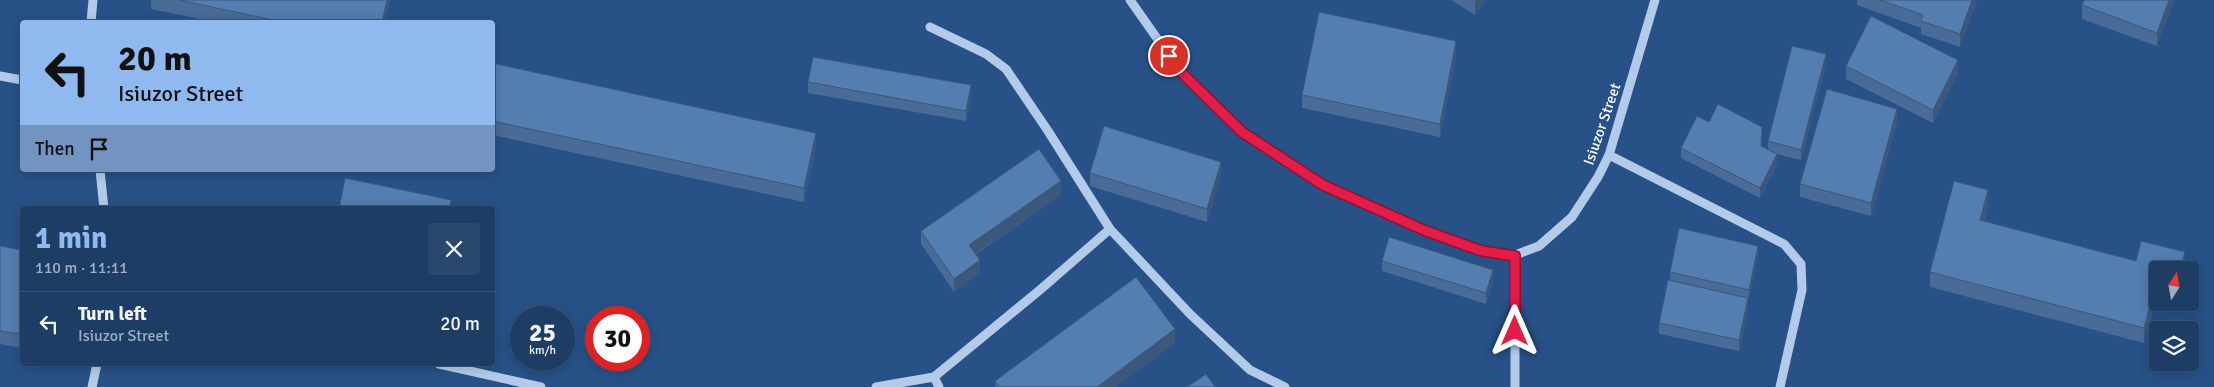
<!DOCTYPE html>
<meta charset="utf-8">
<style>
body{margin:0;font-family:Signika,sans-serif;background:#2a486e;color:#f1f3f6;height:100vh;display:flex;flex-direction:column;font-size:19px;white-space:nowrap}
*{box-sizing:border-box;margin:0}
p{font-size:16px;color:#a0aebf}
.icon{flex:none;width:28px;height:28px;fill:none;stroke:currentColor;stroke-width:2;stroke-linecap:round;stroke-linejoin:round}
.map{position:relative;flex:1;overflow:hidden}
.drawer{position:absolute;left:20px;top:206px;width:475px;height:160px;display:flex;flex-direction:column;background:#1d3d65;border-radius:5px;box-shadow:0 2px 12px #0003,0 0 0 1px #3b5679}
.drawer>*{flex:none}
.hud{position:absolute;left:20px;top:20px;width:475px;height:152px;border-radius:5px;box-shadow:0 2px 12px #0003,0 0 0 1px #3b5679;background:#90b9f0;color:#111;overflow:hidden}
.needle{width:32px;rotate:11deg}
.buttons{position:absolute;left:2149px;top:261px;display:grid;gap:10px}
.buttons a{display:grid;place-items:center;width:50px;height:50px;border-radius:5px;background:#1d3d65;box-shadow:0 2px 12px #0003,0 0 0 1px #3b5679;font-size:25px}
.speed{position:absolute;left:510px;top:306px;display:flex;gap:10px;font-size:25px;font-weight:700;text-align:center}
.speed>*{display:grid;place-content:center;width:65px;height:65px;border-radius:50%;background:#1d3d65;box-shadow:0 2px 12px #0003,0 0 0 1px #3b5679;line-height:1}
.speed small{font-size:12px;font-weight:400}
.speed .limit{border:8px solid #d22;background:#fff;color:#111}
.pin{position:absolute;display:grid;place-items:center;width:42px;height:42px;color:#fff;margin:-21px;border:2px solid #fff;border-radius:50%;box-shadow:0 1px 5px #0007}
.me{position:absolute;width:55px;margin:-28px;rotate:0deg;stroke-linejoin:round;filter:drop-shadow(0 0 4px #0008)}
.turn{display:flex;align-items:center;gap:18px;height:105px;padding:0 15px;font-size:22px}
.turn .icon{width:65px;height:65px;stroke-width:2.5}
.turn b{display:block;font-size:35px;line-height:42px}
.then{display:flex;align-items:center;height:48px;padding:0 15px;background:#0003;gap:10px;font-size:19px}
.round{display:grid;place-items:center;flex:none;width:52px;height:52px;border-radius:5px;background:#2a486e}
.headline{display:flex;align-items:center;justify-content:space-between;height:85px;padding:0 15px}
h1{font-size:30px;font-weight:700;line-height:38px;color:#90b9f0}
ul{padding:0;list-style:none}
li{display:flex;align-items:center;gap:15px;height:65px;padding:0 15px;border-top:1px solid #3b5679}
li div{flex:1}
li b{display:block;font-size:19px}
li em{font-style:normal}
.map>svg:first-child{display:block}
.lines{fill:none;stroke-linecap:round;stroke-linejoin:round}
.minor{stroke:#b3cbe8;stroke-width:9}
.wall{fill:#486c97}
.shaded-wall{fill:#3b587b}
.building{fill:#547db0;stroke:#3b587b}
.route-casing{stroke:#92132f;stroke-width:12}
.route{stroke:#e11d48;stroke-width:9}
.labels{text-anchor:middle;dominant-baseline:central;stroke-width:4.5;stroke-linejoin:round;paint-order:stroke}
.street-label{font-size:15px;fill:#fff;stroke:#275187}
</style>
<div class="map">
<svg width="2214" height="387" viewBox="0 0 2214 387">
<rect width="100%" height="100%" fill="#275187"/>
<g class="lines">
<g class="minor">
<polyline points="1130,0 1180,71 1242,132 1323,185 1426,231 1482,251 1515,255 1539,246 1572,217 1598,177 1609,155 1655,0"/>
<polyline points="91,22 93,0"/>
<polyline points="930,27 986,54 1006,69 1048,131 1110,229 1190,314 1250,370 1285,387"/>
<polyline points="0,76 22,80"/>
<polyline points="1609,155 1784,244 1801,264 1802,290 1780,387"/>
<polyline points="100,170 104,209"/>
<polyline points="439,364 541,387"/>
<polyline points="934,377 939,387"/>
<polyline points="92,387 97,364"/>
<polyline points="876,387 934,377 1041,289 1110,229"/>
<polyline points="1515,387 1515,255"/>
</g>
</g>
<g class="wall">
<polygon points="151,0 390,0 385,22 215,22 151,9"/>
<polygon points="1451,0 1485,0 1475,15"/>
<polygon points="1857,0 1977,0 1960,47 1921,34 1921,28 1857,5"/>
<polygon points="2084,0 2174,0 2157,46 2082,19 2082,5"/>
<polygon points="1456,54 1440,137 1302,108 1302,95"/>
<polygon points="492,63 816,147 804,202 492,135"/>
<polygon points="1826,65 1801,160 1777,154 1777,165 1760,198 1681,158 1681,148 1709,122 1762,138 1762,147 1768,149 1768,141"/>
<polygon points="1846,66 1958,73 1933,123 1846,79"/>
<polygon points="808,82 971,96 966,121 808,93"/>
<polygon points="1897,122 1871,216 1800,197 1800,184"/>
<polygon points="1090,173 1221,175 1207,222 1090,186"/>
<polygon points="1061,195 976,254 980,273 954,292 921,244 921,231"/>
<polygon points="1988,205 1984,221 2136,261 2185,266 2158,270 2158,297 2156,297 2144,343 1930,287 1930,272"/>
<polygon points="0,246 22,250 22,348 0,344"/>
<polygon points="1758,256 1748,300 1748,308 1739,351 1659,334 1659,323 1670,281 1670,272"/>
<polygon points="1382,261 1493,280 1486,304 1382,271"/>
<polygon points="1175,343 1115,387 995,387 995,381"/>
</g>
<g class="shaded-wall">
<polygon points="387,0 390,0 385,22 382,22"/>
<polygon points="1477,0 1485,0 1475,15 1475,2"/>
<polygon points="1972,0 1977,0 1960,47 1960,34"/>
<polygon points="2169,0 2174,0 2157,46 2157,33"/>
<polygon points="1456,41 1456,54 1440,137 1440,124"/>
<polygon points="1826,54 1826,65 1801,160 1801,150"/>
<polygon points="1958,60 1958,73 1933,123 1933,110"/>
<polygon points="971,85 971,96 966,121 966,111"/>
<polygon points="1897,109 1897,122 1871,216 1871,203"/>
<polygon points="816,133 816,147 804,202 804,188"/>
<polygon points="1777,154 1777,165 1760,198 1760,188"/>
<polygon points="1221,162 1221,175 1207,222 1207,209"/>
<polygon points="1061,181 1061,195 969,258 969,245"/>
<polygon points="1988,190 1988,205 1980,235 1980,220"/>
<polygon points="1758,246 1758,256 1749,300 1749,290"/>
<polygon points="2185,252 2185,266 2184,270 2180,270"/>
<polygon points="980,260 980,273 954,292 954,279"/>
<polygon points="1493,270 1493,280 1486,304 1486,293"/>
<polygon points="2156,282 2156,297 2144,343 2144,328"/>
<polygon points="1748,298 1748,308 1739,351 1739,340"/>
<polygon points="1175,329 1175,343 1115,387 1097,387"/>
</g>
<g class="building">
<polygon points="179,0 387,0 382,22 282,22"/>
<polygon points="1880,0 1972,0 1960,34 1921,21 1923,15"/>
<polygon points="2084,0 2169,0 2157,33 2082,5"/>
<polygon points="1319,12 1456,41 1440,124 1302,95"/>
<polygon points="1871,16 1958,60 1933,110 1846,66"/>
<polygon points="1792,46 1826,54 1801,150 1768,141"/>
<polygon points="813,57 971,85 966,111 808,82"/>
<polygon points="492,63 816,133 804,188 492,121"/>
<polygon points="1827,89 1897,109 1871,203 1800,184"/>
<polygon points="1718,104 1762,127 1761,146 1777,154 1760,188 1681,148 1697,116 1709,122"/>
<polygon points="1104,126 1221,162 1207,209 1090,173"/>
<polygon points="1039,149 1061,181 969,245 980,260 954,279 921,231"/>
<polygon points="345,178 451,200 449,209 339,209"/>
<polygon points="1954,181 1988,190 1980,220 2136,261 2141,241 2185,252 2180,270 2158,270 2158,282 2156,282 2144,328 1930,272"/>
<polygon points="1679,228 1758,246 1749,290 1670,272"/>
<polygon points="1389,237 1493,270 1486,293 1382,261"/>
<polygon points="0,246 22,250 22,334 0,331"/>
<polygon points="1136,277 1175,329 1097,387 1000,387 995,381"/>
<polygon points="1668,280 1748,298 1739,340 1659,323"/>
<polygon points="1206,374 1215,387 1187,387"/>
</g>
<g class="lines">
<defs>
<polyline id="route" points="1169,56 1180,71 1242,132 1323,185 1426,231 1482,251 1515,256 1515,331"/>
</defs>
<use href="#route" class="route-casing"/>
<use href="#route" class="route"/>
</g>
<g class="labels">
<g class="street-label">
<text transform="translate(1602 124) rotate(-71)">Isiuzor Street</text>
</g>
</g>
</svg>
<div class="buttons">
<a><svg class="needle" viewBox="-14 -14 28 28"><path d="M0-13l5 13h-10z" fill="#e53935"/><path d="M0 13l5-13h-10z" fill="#a0aebf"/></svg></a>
<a><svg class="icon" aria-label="layers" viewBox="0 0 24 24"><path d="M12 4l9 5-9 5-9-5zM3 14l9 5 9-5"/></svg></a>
</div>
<div class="speed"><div>25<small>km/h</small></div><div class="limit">30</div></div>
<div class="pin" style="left:1169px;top:56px;background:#d93025"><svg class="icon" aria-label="arrive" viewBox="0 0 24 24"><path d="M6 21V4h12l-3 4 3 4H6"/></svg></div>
<svg class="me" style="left:1515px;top:331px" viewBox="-20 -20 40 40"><path d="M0-17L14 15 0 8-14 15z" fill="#e11d48" stroke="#fff" stroke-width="4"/></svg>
<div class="hud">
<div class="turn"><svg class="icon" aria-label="left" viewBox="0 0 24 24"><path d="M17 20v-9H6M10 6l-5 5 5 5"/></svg><div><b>20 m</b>Isiuzor Street</div></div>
<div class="then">Then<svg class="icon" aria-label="arrive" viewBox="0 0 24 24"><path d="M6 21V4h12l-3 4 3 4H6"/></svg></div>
</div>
<section class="drawer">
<div class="headline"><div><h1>1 min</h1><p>110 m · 11:11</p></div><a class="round"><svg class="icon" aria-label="close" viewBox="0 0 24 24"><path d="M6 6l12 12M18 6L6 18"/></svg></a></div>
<ul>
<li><svg class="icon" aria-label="left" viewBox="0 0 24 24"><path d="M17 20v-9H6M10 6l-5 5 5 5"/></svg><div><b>Turn left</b><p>Isiuzor Street</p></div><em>20 m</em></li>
</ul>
</section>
</div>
